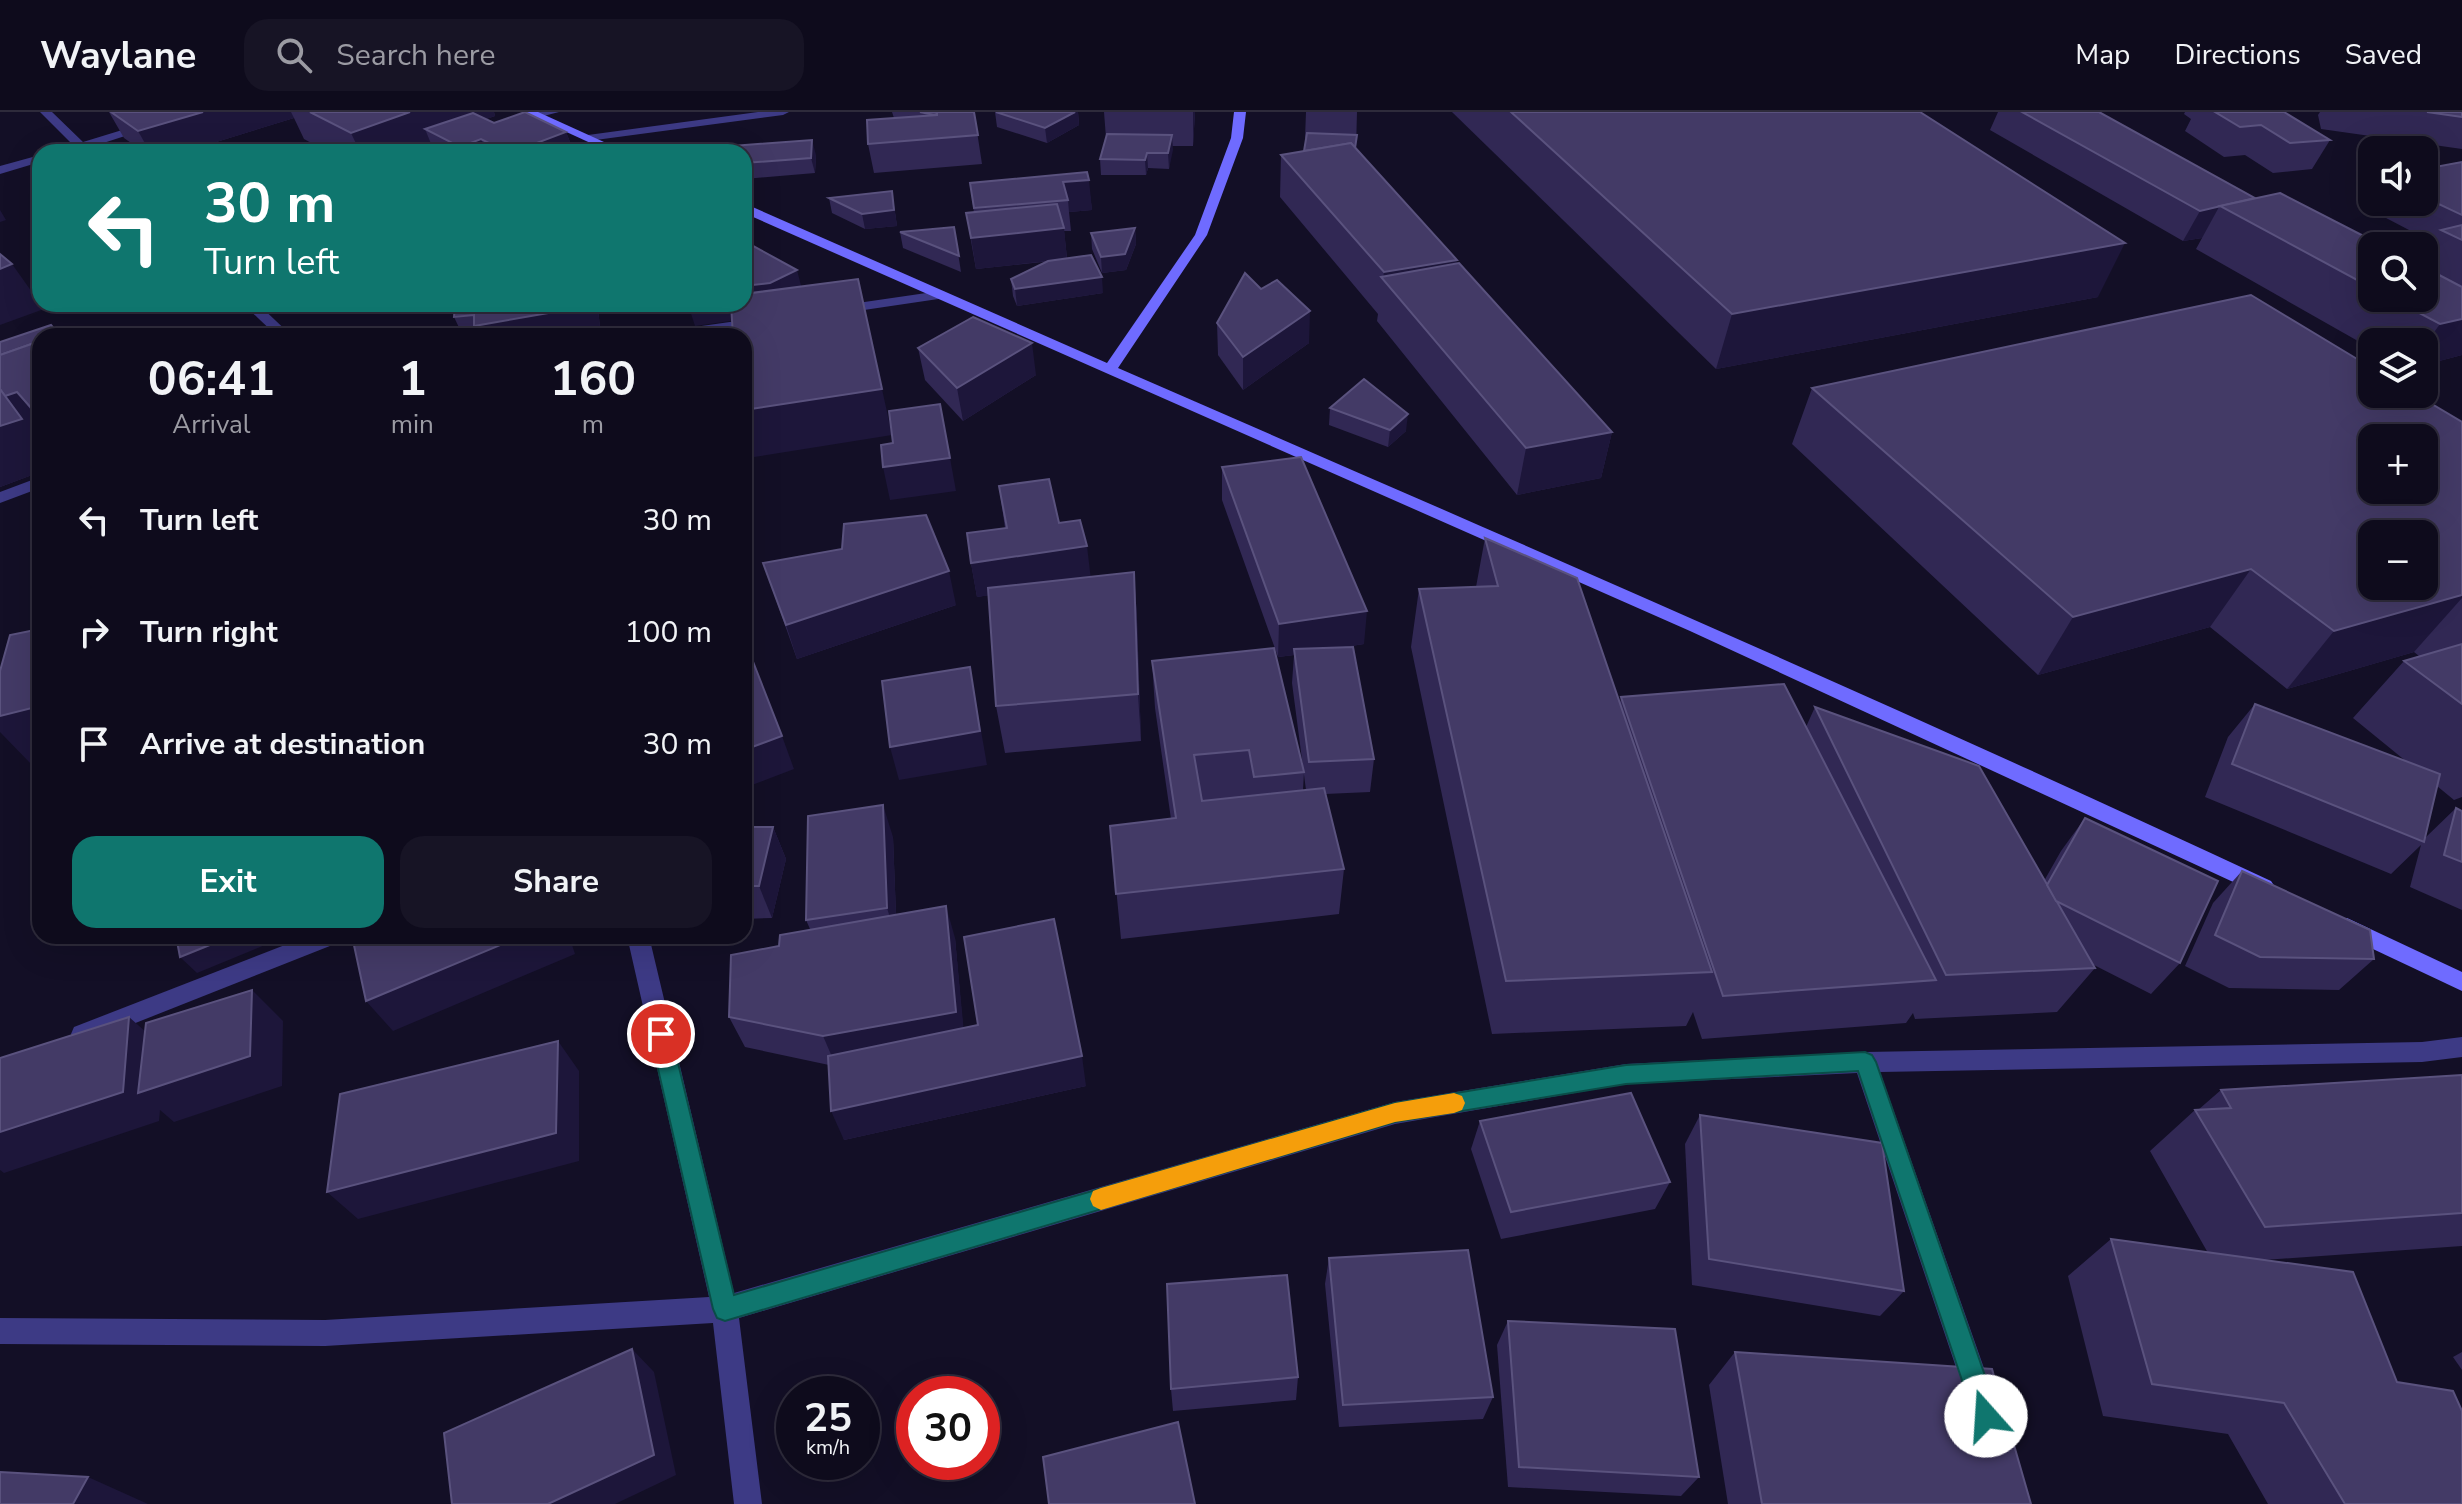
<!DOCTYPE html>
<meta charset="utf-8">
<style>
body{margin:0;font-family:"Nunito Sans",sans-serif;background:#171425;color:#f1f3f6;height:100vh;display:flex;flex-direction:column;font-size:30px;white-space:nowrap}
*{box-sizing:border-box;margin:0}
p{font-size:26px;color:#9b9ba3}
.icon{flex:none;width:44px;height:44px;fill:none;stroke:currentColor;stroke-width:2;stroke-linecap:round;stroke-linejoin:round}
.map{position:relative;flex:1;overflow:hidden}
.details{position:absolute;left:32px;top:216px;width:720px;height:616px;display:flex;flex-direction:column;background:#0e0b1c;border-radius:24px;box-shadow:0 8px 32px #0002,0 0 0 2px #2e2b3b}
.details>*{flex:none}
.banner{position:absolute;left:32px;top:32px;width:720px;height:168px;border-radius:24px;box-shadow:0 8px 32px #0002,0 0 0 2px #2e2b3b;background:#0f766e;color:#fff;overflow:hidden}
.controls{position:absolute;left:2358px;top:24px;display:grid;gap:16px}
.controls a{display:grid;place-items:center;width:80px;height:80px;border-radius:16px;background:#0e0b1c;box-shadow:0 8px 32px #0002,0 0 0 2px #2e2b3b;font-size:40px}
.speed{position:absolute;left:776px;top:1264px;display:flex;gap:16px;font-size:40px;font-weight:700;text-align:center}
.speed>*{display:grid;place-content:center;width:104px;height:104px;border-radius:50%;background:#0e0b1c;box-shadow:0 8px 32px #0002,0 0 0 2px #2e2b3b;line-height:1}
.speed small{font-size:20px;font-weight:400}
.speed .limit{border:12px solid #d22;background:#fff;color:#111}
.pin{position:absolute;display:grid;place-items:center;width:68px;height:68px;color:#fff;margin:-34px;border:4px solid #fff;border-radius:50%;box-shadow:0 2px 8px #0007}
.me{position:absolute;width:88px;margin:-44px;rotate:341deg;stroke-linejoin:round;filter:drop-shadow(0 0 6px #0008)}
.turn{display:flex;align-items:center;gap:28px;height:168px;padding:0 40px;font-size:36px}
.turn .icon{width:104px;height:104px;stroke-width:2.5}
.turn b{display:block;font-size:56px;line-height:68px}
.eta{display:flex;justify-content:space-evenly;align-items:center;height:136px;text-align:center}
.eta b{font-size:48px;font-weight:700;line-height:56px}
.action{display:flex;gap:16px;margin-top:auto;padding:16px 40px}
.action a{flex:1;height:92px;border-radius:24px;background:#0f766e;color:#fff;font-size:32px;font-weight:700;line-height:92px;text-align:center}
.action a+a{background:#171425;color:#f1f3f6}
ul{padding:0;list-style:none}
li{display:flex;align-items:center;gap:24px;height:112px;padding:0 40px}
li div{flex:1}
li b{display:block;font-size:30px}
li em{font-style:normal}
header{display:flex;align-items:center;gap:48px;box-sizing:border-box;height:112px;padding:0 40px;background:#0e0b1c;border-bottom:2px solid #2e2b3b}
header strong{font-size:38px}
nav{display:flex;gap:44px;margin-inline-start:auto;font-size:28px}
.search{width:560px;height:72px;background:#171425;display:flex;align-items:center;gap:20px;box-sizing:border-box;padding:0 28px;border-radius:24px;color:#9b9ba3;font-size:30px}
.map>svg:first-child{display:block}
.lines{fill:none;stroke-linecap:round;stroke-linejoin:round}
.street{fill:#3d3a85;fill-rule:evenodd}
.secondary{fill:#6f6bff;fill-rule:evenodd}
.wall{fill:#312854}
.shaded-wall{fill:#1d163a}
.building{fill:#433a66;stroke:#5a527e;stroke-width:2;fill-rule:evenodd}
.route{fill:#0f766e;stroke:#0a4d48;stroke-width:2}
.slow{fill:#f59e0b}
</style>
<header>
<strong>Waylane</strong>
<div class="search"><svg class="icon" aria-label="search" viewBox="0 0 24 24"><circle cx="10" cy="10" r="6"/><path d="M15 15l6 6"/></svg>Search here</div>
<nav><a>Map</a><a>Directions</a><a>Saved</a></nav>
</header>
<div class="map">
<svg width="2462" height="1392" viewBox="0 0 2462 1392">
<rect width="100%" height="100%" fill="#130f26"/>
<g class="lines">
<g class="street">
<polygon points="40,0 52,0 83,30 181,0 199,0 88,36 92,40 57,40 73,33"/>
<polygon points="535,0 559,0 536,6 530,3"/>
<polygon points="758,0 789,0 783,3 588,29 582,26 588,23"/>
<polygon points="40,43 40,50 0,62 0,54"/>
<polygon points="940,179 945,180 945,186 837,202 830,198 837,194"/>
<polygon points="243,192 258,192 292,224 277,224"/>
<polygon points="758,206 763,207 763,213 688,224 652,224 659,220"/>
<polygon points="40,365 40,376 0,391 0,380"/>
<polygon points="308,824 343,824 340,830 90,929 82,932 74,929 71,922 74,915"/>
<polygon points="627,824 649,824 734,1181 1395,990 1626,952 1865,940 2422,930 2462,925 2462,945 2422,950 1880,960 1992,1279 1988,1289 1978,1293 1968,1289 1964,1279 1857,961 1626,972 1395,1012 739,1206 762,1392 734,1392 713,1211 325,1234 0,1232 0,1206 325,1208 709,1185"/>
</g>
<g class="secondary">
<polygon points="523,0 538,0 626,40 610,40"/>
<path d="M1234,0H1246L1243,26L1207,123L1118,256C1504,424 1890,591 2271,769L2275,775L2271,781L2264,783L2257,781L1690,519L744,101V92L748,93L1107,251L1195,123L1231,26Z"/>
<polygon points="2347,806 2462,860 2462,879 2339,821 2336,815 2339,809"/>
</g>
</g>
<g class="wall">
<polygon points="109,0 494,0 495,4 486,7 494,11 566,20 574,40 328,40 304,27 294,6 184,40 144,40 124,26"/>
<polygon points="892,0 974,0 982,52 874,61 868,32 894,6"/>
<polygon points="995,0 1078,0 1079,13 1047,31 997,15"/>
<polygon points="1104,0 1195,0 1193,34 1172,34 1169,57 1148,56 1146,63 1101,63 1100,47 1106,26"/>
<polygon points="1306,0 1357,0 1356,37 1456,152 1612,320 1601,366 1517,383 1377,209 1378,202 1280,85 1281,43 1304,39 1307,26 1305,26"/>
<polygon points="1452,0 1920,0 2098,185 1716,257"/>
<polygon points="1998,0 2099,0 2255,86 2372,134 2372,186 2424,186 2424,142 2432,130 2365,95 2372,84 2372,90 2424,90 2424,57 2462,50 2462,243 2424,253 2424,230 2372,230 2372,237 2196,137 2202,126 2183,129 1990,18"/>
<polygon points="2185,0 2284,0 2330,28 2312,57 2273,61 2245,43 2224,45 2185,19 2191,7 2184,2"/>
<polygon points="2320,0 2462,0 2462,37 2321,17 2318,3"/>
<polygon points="719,35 816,43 815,61 745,67 744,40 721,40"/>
<polygon points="1087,60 1092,98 1069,100 1071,119 1064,119 1067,146 1103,181 1017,194 1013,184 1011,167 1052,149 976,157 966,101 974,101 970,71"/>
<polygon points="892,79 897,114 865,117 832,101 829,86"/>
<polygon points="954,115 961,160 903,136 900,120"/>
<polygon points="1135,116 1136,132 1126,158 1102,161 1092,137 1091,121"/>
<polygon points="455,192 596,192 598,197 601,224 463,224 454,205"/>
<polygon points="1217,211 1309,231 1243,278 1218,243"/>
<polygon points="40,224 40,313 30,316 40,329 40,360 0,375 0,230"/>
<polygon points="918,236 1036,263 963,309 925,268"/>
<polygon points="1812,276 2462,310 2462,685 2454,688 2437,674 2425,726 2456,696 2462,699 2462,798 2410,775 2421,733 2391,762 2205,685 2228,625 2255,592 2407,650 2353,606 2404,549 2419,544 2414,540 2287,577 2210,515 2038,563 1792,332"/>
<polygon points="1330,296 1406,319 1388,335 1329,313"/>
<polygon points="1222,355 1364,532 1345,535 1374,647 1370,680 1325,682 1344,757 1339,802 1121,827 1110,714 1171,707 1155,596 1152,549 1304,660 1303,678 1306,678 1292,571 1294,543 1278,545 1222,388"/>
<polygon points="999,374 1059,411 1090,465 1134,460 1137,507 1141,629 1005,641 996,594 989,483 977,485 971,451 1005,416"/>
<polygon points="1485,426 1620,591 1621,585 1806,615 1815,595 2044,769 2061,739 2085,706 2180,851 2151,882 2092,852 2095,856 2057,900 1915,907 1913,901 1906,911 1702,927 1693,900 1686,914 1492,922 1411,535 1419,477 1476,475"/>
<polygon points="763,451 956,493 797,547"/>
<polygon points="744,715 773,715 786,747 772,806 744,807"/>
<polygon points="893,725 896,803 955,826 963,916 1086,974 844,1028 829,953 745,935 729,905 810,817 806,808"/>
<polygon points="2242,759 2374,847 2339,878 2229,876 2185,854 2213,791"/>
<polygon points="2462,963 2462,1134 2264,1148 2397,1270 2462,1392 2268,1392 2228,1322 2103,1304 2068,1164 2111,1127 2208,1141 2150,1039 2195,998 2198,998 2221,978"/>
<polygon points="1700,1003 1904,1179 1880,1204 1692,1173 1685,1032"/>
<polygon points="1480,1009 1670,1070 1655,1097 1501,1127 1471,1037"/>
<polygon points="1329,1146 1493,1285 1483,1307 1339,1315 1325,1172"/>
<polygon points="1508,1209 1699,1365 1681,1384 1508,1375 1497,1233"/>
<polygon points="1735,1240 2031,1392 1728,1392 1709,1273"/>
<polygon points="2462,1240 2462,1258 2453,1245"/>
<polygon points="1298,1265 1296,1288 1173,1299 1171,1277"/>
</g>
<g class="shaded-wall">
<polygon points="203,0 291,0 294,6 184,40 150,40 138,19"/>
<polygon points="410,0 494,0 495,4 447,21 425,17 434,39 432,40 360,40 351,21"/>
<polygon points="1075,0 1078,0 1079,13 1047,31 1045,16"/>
<polygon points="1193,0 1195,0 1193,34"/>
<polygon points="566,20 574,40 513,40"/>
<polygon points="1172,23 1173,38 1169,57 1168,41"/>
<polygon points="481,27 487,40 462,40 460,35"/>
<polygon points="812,28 816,43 815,61 811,46"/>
<polygon points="1147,41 1148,56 1146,63 1145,48"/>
<polygon points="1089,68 1092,98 1069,100 1068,88 1063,70"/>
<polygon points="892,79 897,114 865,117 862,102"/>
<polygon points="2219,95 2202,126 2183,129 2200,99"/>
<polygon points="0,98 6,108 0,110"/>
<polygon points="1064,116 1067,147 976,157 971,126"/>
<polygon points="1135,116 1136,132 1126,158 1102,161 1101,145"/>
<polygon points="2125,131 2098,185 1716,257 1732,202"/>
<polygon points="1457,148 1451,192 1383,167 1384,160"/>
<polygon points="12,152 44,197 0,213 0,157"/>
<polygon points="797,158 805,189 779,202 695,214 688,192 744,192 744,174"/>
<polygon points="1102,165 1103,181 1017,194 1015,177"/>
<polygon points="588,192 596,192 598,197 601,224 478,224 474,214"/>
<polygon points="1310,199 1309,231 1243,278 1243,245"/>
<polygon points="2462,207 2462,243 2424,253 2424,234 2440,212"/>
<polygon points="1032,231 1036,263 963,309 957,276"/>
<polygon points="882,277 892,323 754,345 744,311 744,298"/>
<polygon points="17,280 40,310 40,313 30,316 40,329 40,360 0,375 0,314 5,284"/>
<polygon points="1408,302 1406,319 1388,335 1390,318"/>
<polygon points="1612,320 1601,366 1517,383 1526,336"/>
<polygon points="950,346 956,379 890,388 883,355"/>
<polygon points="1087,434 1091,468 977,485 971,451"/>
<polygon points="2251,457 2210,515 2038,563 2073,505"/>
<polygon points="949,459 956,493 797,547 786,513"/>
<polygon points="1134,460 1137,507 1141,629 1138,582"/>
<polygon points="2462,483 2462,486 2414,540 2287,577 2334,519"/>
<polygon points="1367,499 1364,532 1295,542 1294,537 1294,543 1278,545 1279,512"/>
<polygon points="970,555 987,653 899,668 890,635"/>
<polygon points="40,594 40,652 33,654 0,620 0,604"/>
<polygon points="782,624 794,657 744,676 744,638"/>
<polygon points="883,693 893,725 897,828 887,796"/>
<polygon points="773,715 786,747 772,806 759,774"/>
<polygon points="946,794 955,826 965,931 836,954 823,924"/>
<polygon points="232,824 287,824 197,861 180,845"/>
<polygon points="522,824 569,824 575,842 393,919 366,889"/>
<polygon points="252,878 283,909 282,974 174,1010 160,998 159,1009 4,1061 0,1058 0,1020 129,905 164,936"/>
<polygon points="558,929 579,959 579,1049 358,1107 327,1080"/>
<polygon points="1082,944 1086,974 844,1028 831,999"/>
<polygon points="632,1237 654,1260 676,1363 615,1392 548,1392"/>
<polygon points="88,1365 148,1392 73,1392"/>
</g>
<g class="building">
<polygon points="111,0 203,0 138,19"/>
<polygon points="310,0 410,0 351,21"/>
<polygon points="525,0 566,20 513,40 507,40 481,27 460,35 425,17 473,1 494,11"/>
<polygon points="920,0 937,0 937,2 934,3"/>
<polygon points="937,0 974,0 978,23 868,32 867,8 937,3"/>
<polygon points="996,0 1075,0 1045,16"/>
<polygon points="1511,0 1920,0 2125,131 1732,202"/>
<polygon points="2022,0 2099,0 2255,86 2200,99"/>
<polygon points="2215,0 2284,0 2330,28 2290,31 2261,13 2240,15"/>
<polygon points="2427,0 2462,0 2462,5"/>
<polygon points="1307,21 1357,23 1355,36 1351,31 1304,39"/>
<polygon points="1107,22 1172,23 1168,41 1147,41 1145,48 1100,47"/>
<polygon points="812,28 811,46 744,51 744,40 726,40 719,35"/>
<polygon points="1351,31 1457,148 1384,160 1281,43"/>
<polygon points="2462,50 2462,103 2424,85 2424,57"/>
<polygon points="1087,60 1089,68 1063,70 1068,88 974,96 970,71"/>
<polygon points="892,79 894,98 862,102 829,86"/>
<polygon points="2280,81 2383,134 2372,134 2372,176 2220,94"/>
<polygon points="1057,92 1064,116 971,126 966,101"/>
<polygon points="2462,113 2462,128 2441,118"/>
<polygon points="954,115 959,144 900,120"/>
<polygon points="1135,116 1125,142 1101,145 1091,121"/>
<polygon points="744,129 797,158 770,171 744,174"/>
<polygon points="0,142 12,152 0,157"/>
<polygon points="1091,143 1102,165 1015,177 1011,167 1048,149"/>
<polygon points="1459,151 1612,320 1526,336 1381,165"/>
<polygon points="2424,155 2462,175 2462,207 2440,212 2391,186 2424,186"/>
<polygon points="1245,161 1261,177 1277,168 1310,199 1243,245 1217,211"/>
<polygon points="858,167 882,277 744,298 744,224 733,224 731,192 744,192 744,182"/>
<path d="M2251,183L2372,256V282H2415L2462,310V483L2334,519L2251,457L2073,505L1812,276ZM2372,326H2424V378H2372ZM2372,422H2424V474H2372Z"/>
<polygon points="455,192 588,192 589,194 474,214 474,203 454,205"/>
<polygon points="973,205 1032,231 957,276 918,236"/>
<polygon points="51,213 60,224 40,224 40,229 0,243 0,230"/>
<polygon points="40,229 40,306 17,280 5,284 0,277 0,243"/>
<polygon points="1364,267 1408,302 1390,318 1330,296"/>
<polygon points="0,277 22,307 0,314"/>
<polygon points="940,292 950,346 883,355 881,333 893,331 889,299"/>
<polygon points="1301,345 1367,499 1279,512 1222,355"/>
<polygon points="1049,367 1059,411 1080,408 1087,434 971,451 967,421 1007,416 999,374"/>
<polygon points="926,403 949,459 786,513 763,451 842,437 844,412"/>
<polygon points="1485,426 1577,466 1712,860 1506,869 1419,477 1498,474"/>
<polygon points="1134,460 1138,582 996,594 988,476"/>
<polygon points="40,517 40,594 0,604 0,559 10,523"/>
<polygon points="2462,532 2462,592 2404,549"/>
<polygon points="1353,535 1374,647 1309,650 1294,537"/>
<polygon points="1274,536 1304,660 1254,665 1249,638 1194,643 1202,689 1324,676 1344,757 1116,782 1110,714 1176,706 1152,549"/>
<polygon points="752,547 782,624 744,638 744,549"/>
<polygon points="970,555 980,619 890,635 882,569"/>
<polygon points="1784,572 1936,868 1723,884 1621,585"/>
<polygon points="2255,592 2440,662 2424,730 2232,652"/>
<polygon points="1815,595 1979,654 2095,856 1946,863"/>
<polygon points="883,693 887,796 806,808 808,704"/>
<polygon points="2456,696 2462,699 2462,750 2444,743"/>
<polygon points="2085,706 2218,769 2180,851 2056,789 2047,773"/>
<polygon points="744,715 773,715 759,774 744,774"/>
<polygon points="2242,759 2370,818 2374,847 2260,845 2215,823"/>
<polygon points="946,794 956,900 823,924 729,905 731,843 779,834 780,823"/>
<polygon points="1054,807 1082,944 831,999 828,944 978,913 964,825"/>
<polygon points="176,824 232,824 180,845"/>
<polygon points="352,824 522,824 366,889"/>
<polygon points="252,878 250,944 138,981 146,911"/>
<polygon points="129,905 123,980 0,1020 0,946"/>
<polygon points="558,929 556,1021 327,1080 340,982"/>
<polygon points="2462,963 2462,1101 2265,1115 2195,998 2231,996 2221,978"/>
<polygon points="1631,981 1670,1070 1511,1100 1480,1009"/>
<polygon points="1700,1003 1882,1031 1904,1179 1709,1147"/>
<polygon points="2111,1127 2353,1160 2397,1270 2453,1279 2462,1299 2462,1392 2345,1392 2284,1291 2152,1272"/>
<polygon points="1468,1138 1493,1285 1343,1293 1329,1146"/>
<polygon points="1287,1163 1298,1265 1171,1277 1167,1172"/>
<polygon points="1508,1209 1675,1217 1699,1365 1519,1355"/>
<polygon points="632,1237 654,1343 548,1392 452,1392 444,1321"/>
<polygon points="1735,1240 1992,1257 2031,1392 1762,1392"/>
<polygon points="1178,1310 1195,1392 1049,1392 1043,1345"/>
<polygon points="0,1360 88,1365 73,1392 0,1392"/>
</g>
<polygon class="route" points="661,913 668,916 671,922 734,1183 1395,991 1626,953 1865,940 1872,943 1876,950 1999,1304 1995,1313 1986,1316 1977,1313 1974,1304 1858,959 1626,972 1395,1010 725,1209 717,1206 713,1197 650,922 653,916"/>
<polygon class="slow" points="1454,981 1462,984 1465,991 1462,998 1454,1001 1395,1010 1101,1098 1093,1094 1090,1087 1093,1079 1101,1076 1395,991"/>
</svg>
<div class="controls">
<a><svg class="icon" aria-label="sound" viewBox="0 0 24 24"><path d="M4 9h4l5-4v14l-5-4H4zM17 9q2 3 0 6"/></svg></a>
<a><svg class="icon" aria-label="search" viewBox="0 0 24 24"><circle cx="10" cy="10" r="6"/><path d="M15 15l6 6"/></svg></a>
<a><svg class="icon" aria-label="layers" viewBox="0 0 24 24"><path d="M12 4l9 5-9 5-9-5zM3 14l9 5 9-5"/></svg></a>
<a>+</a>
<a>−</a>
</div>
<div class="speed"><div>25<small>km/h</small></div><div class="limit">30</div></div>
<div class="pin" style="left:661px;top:922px;background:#d93025"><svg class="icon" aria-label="arrive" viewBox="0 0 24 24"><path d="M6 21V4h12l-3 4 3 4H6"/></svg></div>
<svg class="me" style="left:1986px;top:1304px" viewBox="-20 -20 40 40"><circle r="19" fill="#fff"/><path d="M0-13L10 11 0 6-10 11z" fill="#0f766e"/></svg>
<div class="banner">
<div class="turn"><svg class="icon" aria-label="left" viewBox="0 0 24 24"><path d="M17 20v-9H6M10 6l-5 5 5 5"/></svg><div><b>30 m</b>Turn left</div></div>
</div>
<section class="details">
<div class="eta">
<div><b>06:41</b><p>Arrival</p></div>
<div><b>1</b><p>min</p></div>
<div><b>160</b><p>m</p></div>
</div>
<ul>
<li><svg class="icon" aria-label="left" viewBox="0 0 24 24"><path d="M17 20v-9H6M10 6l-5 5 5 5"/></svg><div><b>Turn left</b></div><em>30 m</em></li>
<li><svg class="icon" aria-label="right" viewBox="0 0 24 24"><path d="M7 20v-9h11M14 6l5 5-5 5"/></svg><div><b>Turn right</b></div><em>100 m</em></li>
<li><svg class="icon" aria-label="arrive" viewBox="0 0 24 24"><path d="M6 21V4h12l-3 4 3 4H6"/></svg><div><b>Arrive at destination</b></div><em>30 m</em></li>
</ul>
<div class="action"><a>Exit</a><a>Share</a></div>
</section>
</div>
